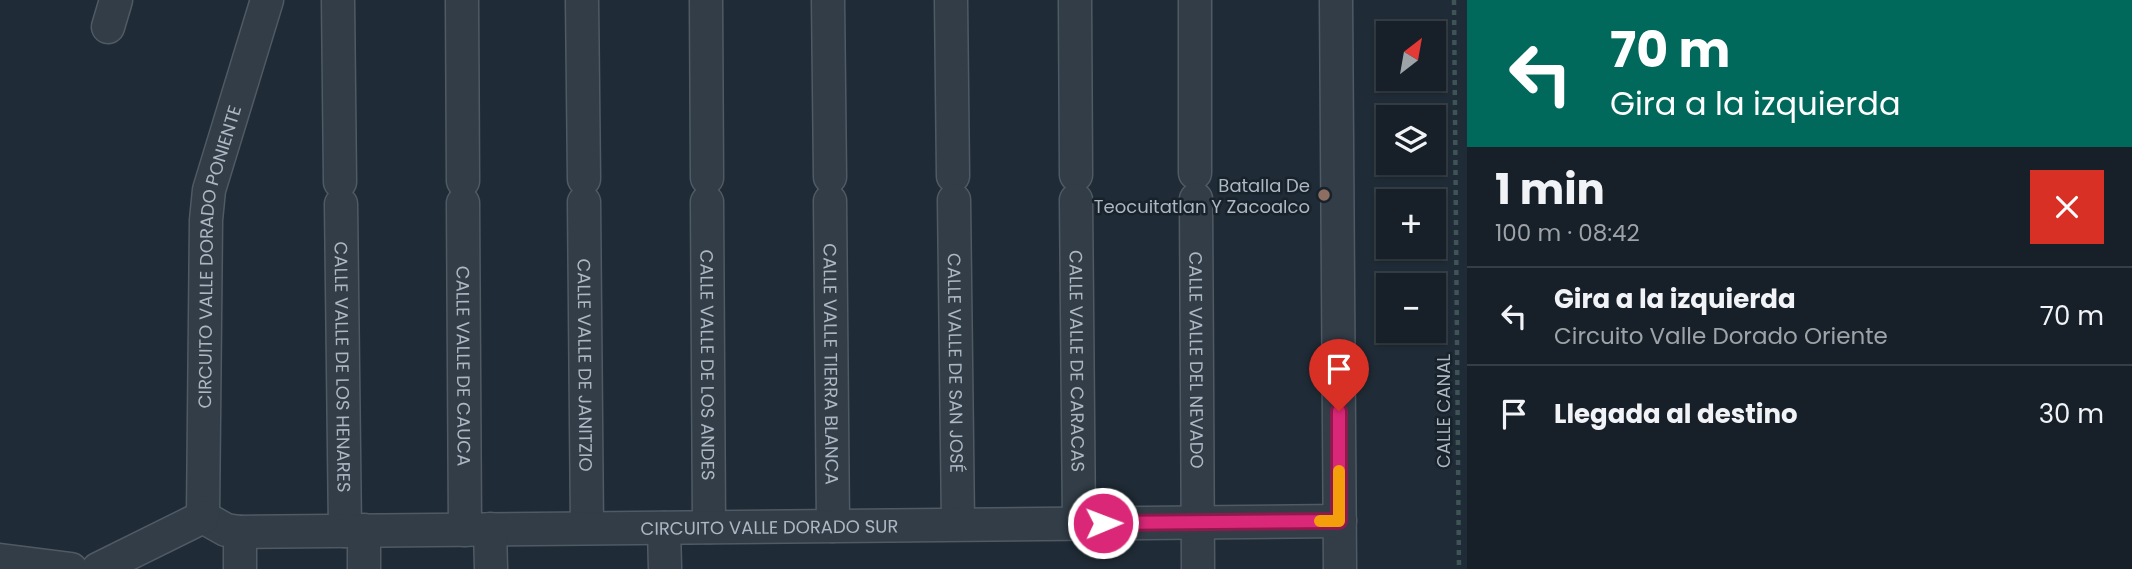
<!DOCTYPE html>
<html lang="es">
<meta charset="utf-8">
<style>
body{margin:0;font-family:Poppins,sans-serif;background:#202830;color:#f1f3f6;height:100vh;display:flex;flex-direction:column;font-size:26px;white-space:nowrap}
*{box-sizing:border-box;margin:0}
p{font-size:23px;color:#9ea3a8}
.icon{flex:none;width:38px;height:38px;fill:none;stroke:currentColor;stroke-width:2;stroke-linecap:round;stroke-linejoin:round}
.map{position:relative;flex:1;overflow:hidden}
.side{display:flex;flex-direction:column;background:#172028;width:665px}
.side>*{flex:none}
.hud{background:#00695c;color:#fff;overflow:hidden}
.needle{width:46px;rotate:31deg}
.buttons{position:absolute;left:1376px;top:21px;display:grid;gap:14px}
.buttons a{display:grid;place-items:center;width:70px;height:70px;border-radius:0px;background:#172028;box-shadow:0 2px 5px #0004,0 0 0 2px #363e45;font-size:35px}
.pin{position:absolute;display:grid;place-items:center;width:60px;height:60px;color:#fff;margin:-72px -30px;border-radius:50% 50% 50% 0;rotate:-45deg;box-shadow:0 0 7px #0007}
.pin .icon{rotate:45deg}
.me{position:absolute;width:77px;margin:-38px;rotate:89deg;stroke-linejoin:round;filter:drop-shadow(0 0 5px #0008)}
.turn{display:flex;align-items:center;gap:24px;height:147px;padding:0 28px;font-size:32px}
.turn .icon{width:91px;height:91px;stroke-width:2.5}
.turn b{display:block;font-size:49px;line-height:60px}
.round{display:grid;place-items:center;flex:none;width:74px;height:74px;border-radius:0px;background:#202830}
.summary{display:flex;align-items:center;justify-content:space-between;height:119px;padding:0 28px}
h1{font-size:42px;font-weight:700;line-height:52px}
ul{padding:0;list-style:none}
li{display:flex;align-items:center;gap:21px;height:98px;padding:0 28px;border-top:2px solid #363e45}
li div{flex:1}
li b{display:block;font-size:26px}
li em{font-style:normal}
main{display:flex;flex:1;min-height:0}
.map>svg:first-child{display:block}
.lines{fill:none;stroke-linecap:round;stroke-linejoin:round}
.minor-casing{stroke:#505a65;stroke-width:35}
.path{stroke:#3e5455;stroke-width:4.5;stroke-dasharray:5 5;stroke-linecap:butt}
.minor{stroke:#323d47;stroke-width:32}
.route-casing{stroke:#8e194d;stroke-width:18}
.route{stroke:#db2777;stroke-width:12}
.slow{stroke:#f59e0b;stroke-width:12}
.education-dot{fill:#8d6e63;stroke:#18222b;stroke-width:2.5}
.labels{text-anchor:middle;dominant-baseline:central;stroke-width:5;stroke-linejoin:round;paint-order:stroke}
.poi-label{font-size:18px;fill:#acb7c4;stroke:#18222b;text-anchor:end}
.street-label{font-size:18px;fill:#acb7c4;stroke:#18222b}
</style>
<main>
<div class="map">
<svg width="1467" height="569" viewBox="0 0 1467 569">
<rect width="100%" height="100%" fill="#1f2b36"/>
<g class="lines">
<defs>
<g id="minor">
<polyline points="338,0 340,182"/>
<polyline points="462,0 463,181"/>
<polyline points="582,0 584,179"/>
<polyline points="706,0 707,178"/>
<polyline points="828,0 830,177"/>
<polyline points="951,0 953,176"/>
<polyline points="1075,0 1076,175"/>
<polyline points="1195,0 1195,173"/>
<polyline points="1336,0 1340,569"/>
<polyline points="108,27 116,0"/>
<path id="s1" d="M1196,199L1198,569"/>
<path id="s2" d="M954,200L958,524"/>
<path id="s3" d="M1076,200L1079,524"/>
<path id="s4" d="M830,201L833,526"/>
<path id="s5" d="M584,202L587,528"/>
<path id="s6" d="M707,202L709,527"/>
<path id="s7" d="M463,203L465,530"/>
<path id="s8" d="M341,204L345,531"/>
<path id="s9" d="M203,517L226,530L240,532L1340,521"/>
<path id="s10" d="M203,517L206,220L209,190L267,0"/>
<polyline points="664,528 665,569"/>
<polyline points="490,529 491,569"/>
<polyline points="0,560 71,569"/>
<polyline points="98,569 203,517"/>
<polyline points="240,569 240,532"/>
<polyline points="364,569 364,530"/>
</g>
</defs>
<use href="#minor" class="minor-casing"/>
<polyline class="path" points="1454,0 1459,569"/>
<use href="#minor" class="minor"/>
</g>
<g class="lines">
<defs>
<polyline id="route" points="1103,523 1339,521 1339,411"/>
</defs>
<use href="#route" class="route-casing"/>
<use href="#route" class="route"/>
<polyline class="slow" points="1320,521 1339,521 1339,471"/>
</g>
<circle class="education-dot" cx="1324" cy="195" r="7"/>
<g class="labels">
<g class="poi-label">
<text x="1310" y="185">Batalla De<tspan x="1310" dy="21">Teocuitatlan Y Zacoalco</tspan></text>
</g>
<g class="street-label">
<text stroke="none"><textPath href="#s10" startOffset="262">CIRCUITO VALLE DORADO PONIENTE</textPath></text>
<text stroke="none"><textPath href="#s1" startOffset="161">CALLE VALLE DEL NEVADO</textPath></text>
<text stroke="none"><textPath href="#s2" startOffset="163">CALLE VALLE DE SAN JOSÉ</textPath></text>
<text stroke="none"><textPath href="#s3" startOffset="161">CALLE VALLE DE CARACAS</textPath></text>
<text stroke="none"><textPath href="#s4" startOffset="163">CALLE VALLE TIERRA BLANCA</textPath></text>
<text stroke="none"><textPath href="#s6" startOffset="163">CALLE VALLE DE LOS ANDES</textPath></text>
<text stroke="none"><textPath href="#s5" startOffset="163">CALLE VALLE DE JANITZIO</textPath></text>
<text stroke="none"><textPath href="#s7" startOffset="163">CALLE VALLE DE CAUCA</textPath></text>
<text stroke="none"><textPath href="#s8" startOffset="163">CALLE VALLE DE LOS HENARES</textPath></text>
<text transform="translate(1443 411) rotate(-90)">CALLE CANAL</text>
<text stroke="none"><textPath href="#s9" startOffset="570">CIRCUITO VALLE DORADO SUR</textPath></text>
</g>
</g>
</svg>
<div class="buttons">
<a><svg class="needle" viewBox="-14 -14 28 28"><path d="M0-13l5 13h-10z" fill="#e53935"/><path d="M0 13l5-13h-10z" fill="#9ea3a8"/></svg></a>
<a><svg class="icon" aria-label="layers" viewBox="0 0 24 24"><path d="M12 4l9 5-9 5-9-5zM3 14l9 5 9-5"/></svg></a>
<a>+</a>
<a>−</a>
</div>
<div class="pin" style="left:1339px;top:411px;background:#d93025"><svg class="icon" aria-label="arrive" viewBox="0 0 24 24"><path d="M6 21V4h12l-3 4 3 4H6"/></svg></div>
<svg class="me" style="left:1103px;top:523px" viewBox="-20 -20 40 40"><circle r="17" fill="#db2777" stroke="#fff" stroke-width="3"/><path d="M0-11L8 9 0 5-8 9z" fill="#fff"/></svg>
</div>
<section class="side">
<div class="hud">
<div class="turn"><svg class="icon" aria-label="left" viewBox="0 0 24 24"><path d="M17 20v-9H6M10 6l-5 5 5 5"/></svg><div><b>70 m</b>Gira a la izquierda</div></div>
</div>
<div class="summary"><div><h1>1 min</h1><p>100 m · 08:42</p></div><a class="round" style="background:#d93025;color:#fff"><svg class="icon" aria-label="close" viewBox="0 0 24 24"><path d="M6 6l12 12M18 6L6 18"/></svg></a></div>
<ul>
<li><svg class="icon" aria-label="left" viewBox="0 0 24 24"><path d="M17 20v-9H6M10 6l-5 5 5 5"/></svg><div><b>Gira a la izquierda</b><p>Circuito Valle Dorado Oriente</p></div><em>70 m</em></li>
<li><svg class="icon" aria-label="arrive" viewBox="0 0 24 24"><path d="M6 21V4h12l-3 4 3 4H6"/></svg><div><b>Llegada al destino</b></div><em>30 m</em></li>
</ul>
</section>
</main>
